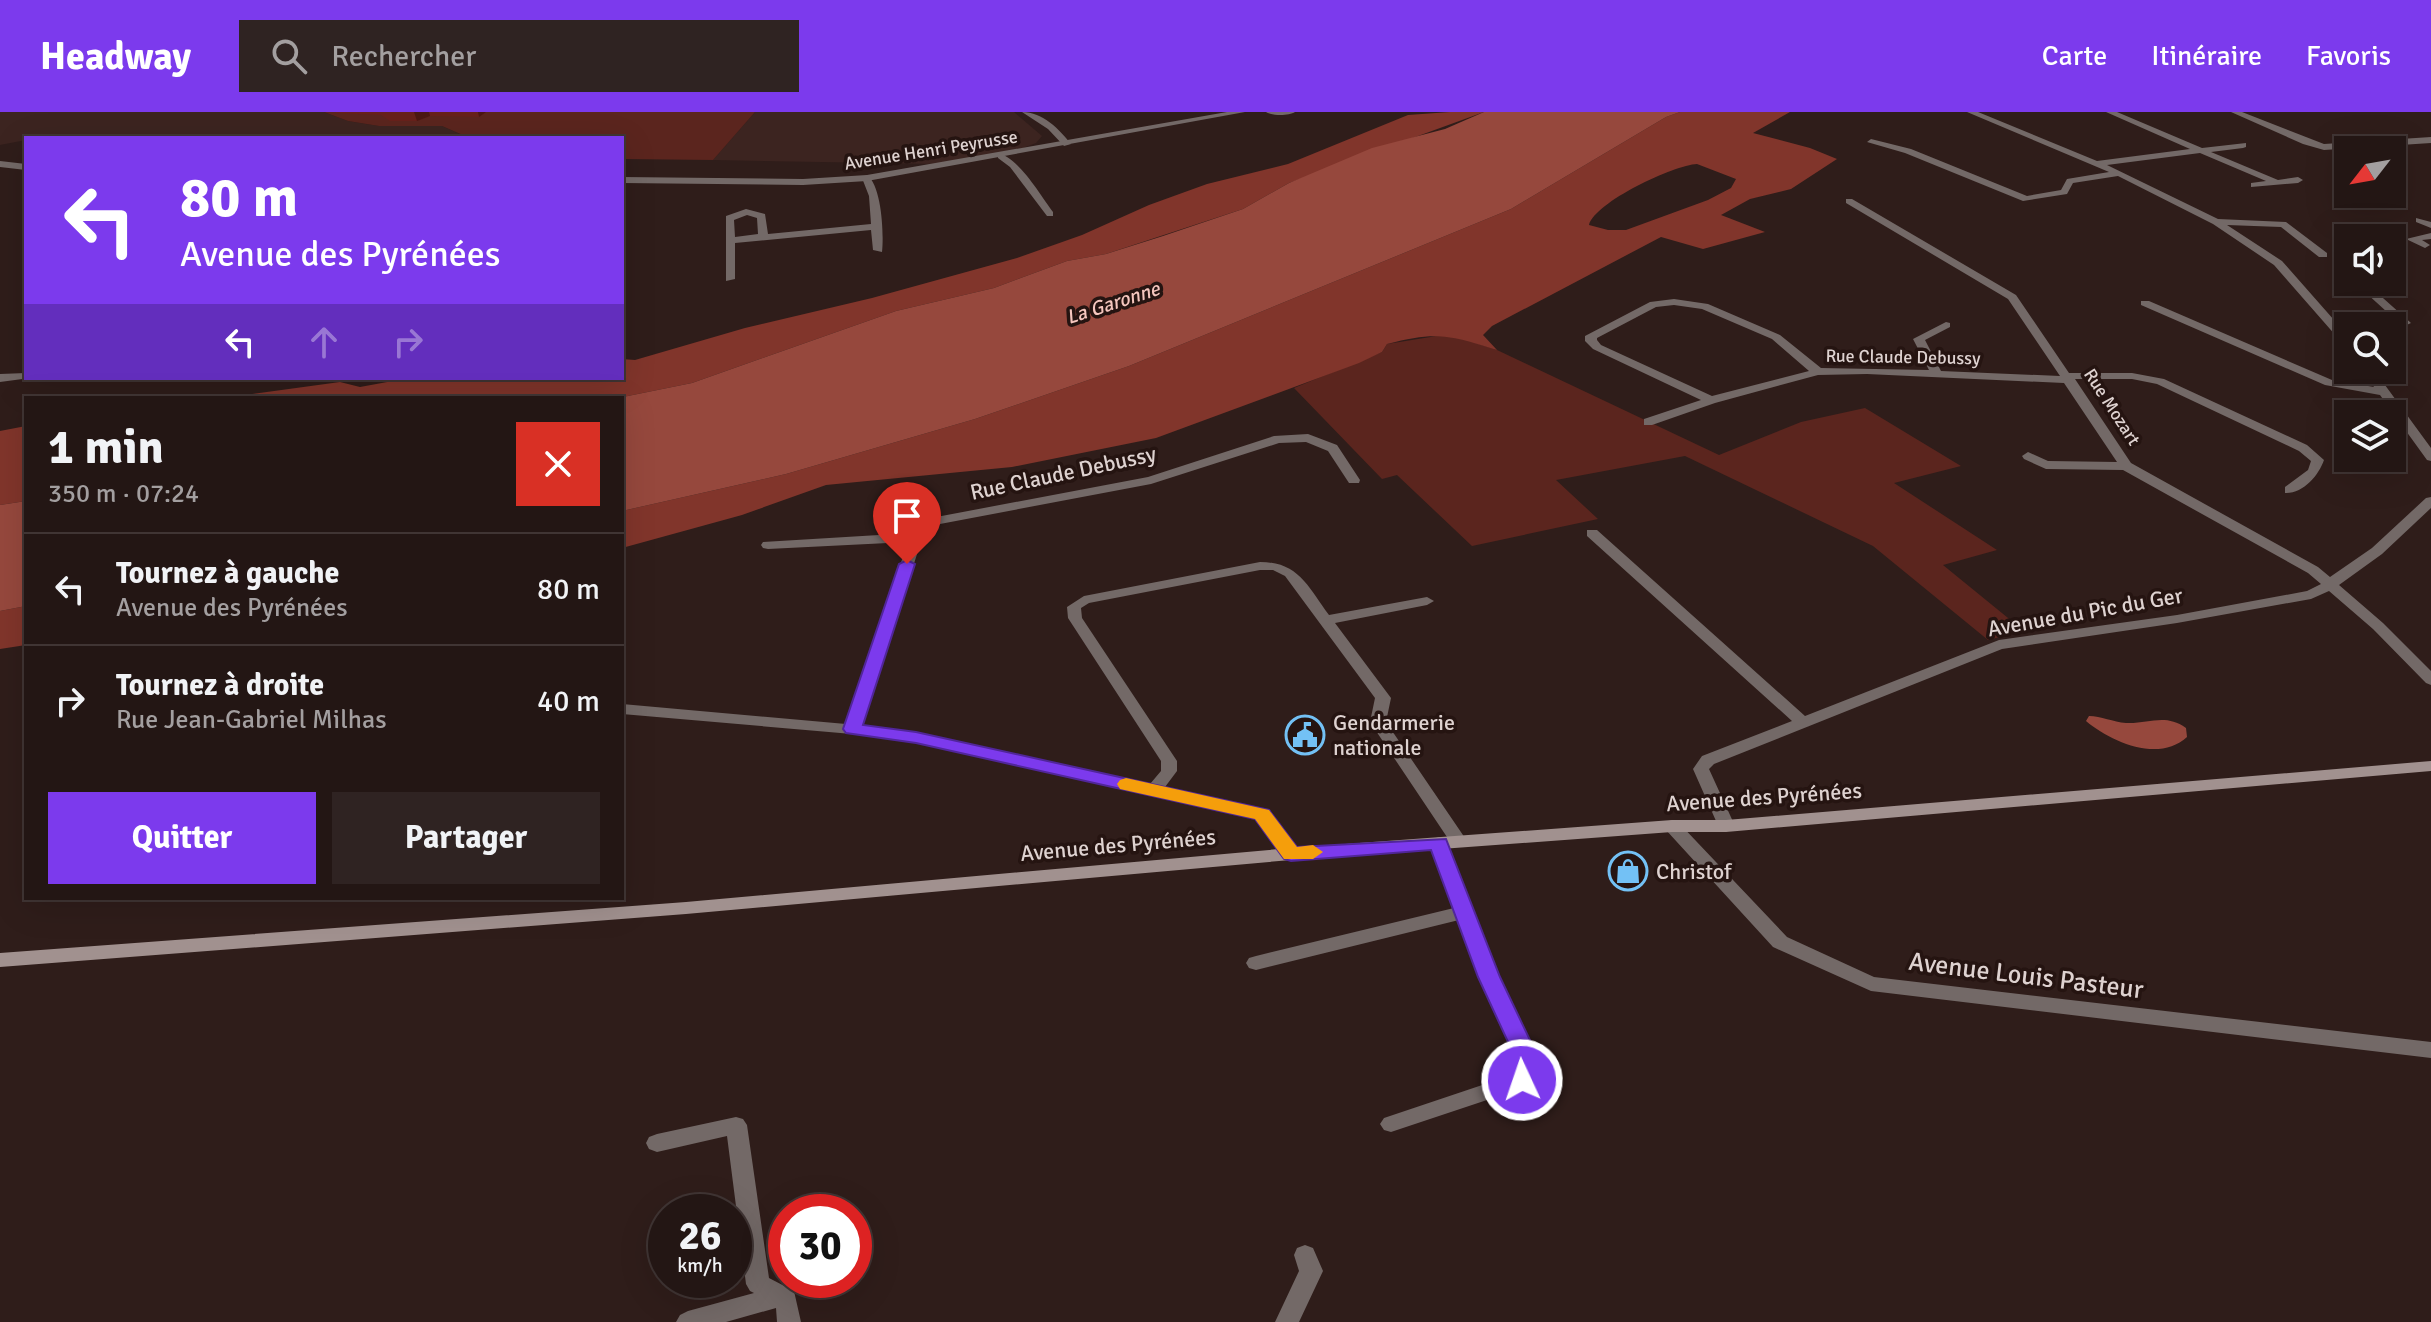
<!DOCTYPE html>
<html lang="fr">
<meta charset="utf-8">
<style>
body{margin:0;font-family:Signika,sans-serif;background:#2f2322;color:#f1f3f6;height:100vh;display:flex;flex-direction:column;font-size:30px;white-space:nowrap}
*{box-sizing:border-box;margin:0}
p{font-size:26px;color:#a39fa0}
.icon{flex:none;width:44px;height:44px;fill:none;stroke:currentColor;stroke-width:2;stroke-linecap:round;stroke-linejoin:round}
.map{position:relative;flex:1;overflow:hidden}
.panel{position:absolute;left:24px;top:284px;width:600px;height:504px;display:flex;flex-direction:column;background:#231614;border-radius:0px;box-shadow:0 8px 32px #0002,0 0 0 2px #403534}
.panel>*{flex:none}
.banner{position:absolute;left:24px;top:24px;width:600px;height:244px;border-radius:0px;box-shadow:0 8px 32px #0002,0 0 0 2px #403534;background:#7c3aed;color:#fff;overflow:hidden}
.needle{width:52px;rotate:239deg}
.buttons{position:absolute;left:2334px;top:24px;display:grid;gap:16px}
.buttons a{display:grid;place-items:center;width:72px;height:72px;border-radius:0px;background:#231614;box-shadow:0 8px 32px #0002,0 0 0 2px #403534;font-size:40px}
.speed{position:absolute;left:648px;top:1082px;display:flex;gap:16px;font-size:40px;font-weight:700;text-align:center}
.speed>*{display:grid;place-content:center;width:104px;height:104px;border-radius:50%;background:#231614;box-shadow:0 8px 32px #0002,0 0 0 2px #403534;line-height:1}
.speed small{font-size:20px;font-weight:400}
.speed .limit{border:12px solid #d22;background:#fff;color:#111}
.pin{position:absolute;display:grid;place-items:center;width:68px;height:68px;color:#fff;margin:-82px -34px;border-radius:50% 50% 50% 0;rotate:-45deg;box-shadow:0 0 8px #0007}
.pin .icon{rotate:45deg}
.me{position:absolute;width:88px;margin:-44px;rotate:357deg;stroke-linejoin:round;filter:drop-shadow(0 0 6px #0008)}
.turn{display:flex;align-items:center;gap:28px;height:168px;padding:0 24px;font-size:36px}
.turn .icon{width:104px;height:104px;stroke-width:2.5}
.turn b{display:block;font-size:56px;line-height:68px}
.lanes{display:flex;align-items:center;height:76px;padding:0 24px;background:#0003;justify-content:center;gap:40px;direction:ltr}
.lanes .off{opacity:.35}
.round{display:grid;place-items:center;flex:none;width:84px;height:84px;border-radius:0px;background:#2f2322}
.head{display:flex;align-items:center;justify-content:space-between;height:136px;padding:0 24px}
h1{font-size:48px;font-weight:700;line-height:60px}
.action{display:flex;gap:16px;margin-top:auto;padding:16px 24px}
.action a{flex:1;height:92px;border-radius:0px;background:#7c3aed;color:#fff;font-size:32px;font-weight:700;line-height:92px;text-align:center}
.action a+a{background:#2f2322;color:#f1f3f6}
ul{padding:0;list-style:none}
li{display:flex;align-items:center;gap:24px;height:112px;padding:0 24px;border-top:2px solid #403534}
li div{flex:1}
li b{display:block;font-size:30px}
li em{font-style:normal}
header{display:flex;align-items:center;gap:48px;box-sizing:border-box;height:112px;padding:0 40px;background:#7c3aed;color:#fff}
header strong{font-size:38px}
nav{display:flex;gap:44px;margin-inline-start:auto;font-size:28px}
.search{width:560px;height:72px;background:#2f2322;display:flex;align-items:center;gap:20px;box-sizing:border-box;padding:0 28px;border-radius:0px;color:#a39fa0;font-size:30px}
.map>svg:first-child{display:block}
.built{fill:#3c2420}
.green{fill:#5b251e}
.forest{fill:#81352b;fill-rule:evenodd}
.water{fill:#96483d}
.lines{fill:none;stroke-linecap:round;stroke-linejoin:round}
.minor{fill:#736967;fill-rule:evenodd}
.tertiary{fill:#736967;fill-rule:evenodd}
.secondary{fill:#a1918f;fill-rule:evenodd}
.wall{fill:#67211b}
.shaded-wall{fill:#4b1812}
.route{fill:#7c3aed;stroke:#51269a;stroke-width:2}
.slow{fill:#f59e0b}
.labels{text-anchor:middle;dominant-baseline:central;stroke-width:7;stroke-linejoin:round;paint-order:stroke}
.far-street-label{font-size:18px;fill:#ded2d0;stroke:#251411}
.far-water-label{font-size:20px;font-style:italic;fill:#f5c6be;stroke:#251411}
.street-label{font-size:22px;fill:#ded2d0;stroke:#251411}
.poi-label{font-size:22px;fill:#ded2d0;stroke:#251411;text-anchor:start}
.near-street-label{font-size:26px;fill:#ded2d0;stroke:#251411}
</style>
<header>
<strong>Headway</strong>
<div class="search"><svg class="icon" aria-label="search" viewBox="0 0 24 24"><circle cx="10" cy="10" r="6"/><path d="M15 15l6 6"/></svg>Rechercher</div>
<nav><a>Carte</a><a>Itinéraire</a><a>Favoris</a></nav>
</header>
<div class="map">
<svg width="2431" height="1210" viewBox="0 0 2431 1210">
<rect width="100%" height="100%" fill="#2f1d1a"/>
<g class="built">
<polygon points="0,0 324,0 348,9 379,14 442,14 465,24 496,22 494,26 57,26 52,23 0,33"/>
<polygon points="755,0 1014,0 1042,24 1036,31 1023,36 937,52 713,48"/>
</g>
<g class="green">
<polygon points="324,0 755,0 713,48 622,47 622,26 465,24 442,14 379,14 348,9"/>
<polygon points="1449,222 1497,238 1719,343 1801,310 1865,296 1961,354 1894,371 1997,438 1943,453 2024,519 1988,528 1873,434 1685,344 1556,368 1598,407 1472,434 1397,363 1382,367 1294,276 1382,240 1387,232"/>
</g>
<g class="forest">
<polygon points="1450,0 1484,0 1289,71 1243,97 1106,142 1067,149 994,176 896,199 692,271 618,286 222,286 340,270 360,275 409,266 622,266 622,247 635,248 745,216 872,186 1017,146 1082,123 1149,93 1207,72 1288,52 1408,3"/>
<path d="M1680,0H1790L1753,21L1810,36L1837,47L1791,77L1750,87L1721,103L1765,120L1703,137L1661,125L1492,214L1483,223L1497,238C1450,223 1436,219 1387,232L1382,240L1359,251L1156,326L1012,355L826,373L742,403L622,436V399L786,362L975,307L1129,254L1511,97L1666,5ZM1697,52L1736,67L1731,76L1708,88L1626,118H1608L1589,113C1595,90 1674,53 1697,52Z"/>
<polygon points="26,314 26,389 0,393 0,319"/>
<polygon points="26,494 26,533 0,537 0,499"/>
</g>
<g class="water">
<polygon points="1484,0 1680,0 1666,5 1511,97 1129,254 975,307 786,362 622,399 622,286 618,286 692,271 896,199 994,176 1067,149 1106,142 1163,124 1243,97 1289,71 1372,36 1445,17"/>
<polygon points="26,389 26,494 0,499 0,393"/>
<path d="M2089,604C2101,604 2113,610 2126,611C2149,612 2165,601 2186,616L2187,625C2159,651 2111,630 2086,609Z"/>
</g>
<g class="lines">
<g class="minor">
<path d="M1022,0C1043,0 1059,17 1071,32L1064,34L1048,17Z"/>
<path d="M1266,0H1295C1289,4 1272,4 1266,0Z"/>
<polygon points="1967,0 1978,0 2097,49 2190,37 2106,0 2117,0 2202,36 2246,31 2246,35 2243,36 2211,40 2278,68 2298,65 2303,68 2298,71 2251,75 2251,71 2266,69 2200,41 2107,53 2218,107 2286,110 2327,141 2327,145 2319,145 2281,115 2227,113 2282,149 2334,208 2398,210 2354,170 2365,170 2411,211 2400,216 2392,214 2340,215 2348,224 2348,234 2344,233 2274,153 2213,112 2118,64 2073,71 2067,82 2023,89 1905,41 1867,30 1871,27 1911,37 2027,84 2061,78 2067,67 2109,60"/>
<polygon points="2231,0 2242,0 2324,32 2431,25 2431,31 2324,38 2303,32"/>
<path d="M998,42C1017,43 1041,84 1053,100V104H1047L1010,55L998,46Z"/>
<path d="M867,63C882,74 884,123 882,140L873,138L871,118L735,131V167L726,169V104L746,97L765,102L768,122L871,112L869,84L862,66ZM747,103L757,106L758,122L735,125L734,108Z"/>
<path d="M1846,87H1852L2016,183L2069,261H2132L2164,267L2307,333L2324,348C2319,363 2303,382 2285,381V375L2308,358L2311,349L2299,339L2157,272L2132,267H2075L2131,351L2318,455L2330,465L2372,436L2426,386L2431,385V396L2382,442L2339,473L2383,511L2431,559V573L2426,571L2373,517L2329,479L2311,487L2177,511L2002,537L1714,652L1709,657L1735,714L1726,720L1720,718L1693,657L1702,644L1792,609L1587,424V418H1597L1805,604L1999,528L2177,503L2307,479L2321,472L2308,461L2123,358L2046,357L2024,347L2022,344L2028,340L2048,349L2117,350L2064,271L1867,262L1818,263L1715,291L1652,313H1644V307L1701,288L1593,237L1585,229V224L1650,190L1674,187L1708,192L1780,223L1821,256L1929,258L1913,227L1946,210L1950,211V215L1925,228L1941,259L2060,264L2008,187L1846,91ZM1674,193L1702,197L1772,227L1809,259L1712,284L1601,233L1597,228V226L1656,195Z"/>
<polygon points="2416,106 2431,110 2431,116 2416,110"/>
<polygon points="2431,121 2431,127 2422,128 2430,133 2425,136 2406,127"/>
<polygon points="2141,189 2149,189 2332,268 2374,275 2362,258 2374,258 2431,336 2431,349 2427,348 2380,283 2325,273 2141,193"/>
<polygon points="26,261 26,266 30,266 0,270 0,262"/>
<path d="M1308,322L1337,333L1360,368L1359,371H1349L1328,339L1306,330L1279,331L1151,372L940,412L922,427L861,613L916,621L1150,672L1161,659V649L1068,506L1067,495L1084,484L1260,450C1299,450 1308,475 1329,503L1427,485L1434,489L1427,493L1335,511L1391,586L1386,610L1465,726L1468,730L1465,734H1453L1370,610L1375,586L1285,464L1273,458H1260L1089,491L1081,496L1082,506L1177,649V659L1165,675L1268,698L1300,742L1297,746H1285L1256,706L916,631L852,622L622,602V592L846,612L908,430L768,437L763,436L761,433L763,430L912,421L931,406L1148,365L1274,324Z"/>
<polygon points="1672,708 1678,710 1787,825 1874,865 2431,930 2431,946 1871,879 1773,835 1666,718 1663,714 1666,710"/>
<polygon points="1439,725 1445,727 1448,731 1499,865 1539,955 1529,974 1391,1020 1384,1018 1380,1012 1384,1006 1515,962 1519,955 1479,865 1459,808 1256,858 1249,856 1246,851 1249,846 1256,844 1454,796 1430,731 1433,727"/>
<polygon points="736,1005 743,1007 747,1013 769,1166 794,1179 801,1210 777,1210 776,1196 726,1210 676,1210 680,1203 688,1199 754,1181 750,1179 746,1172 727,1024 657,1040 649,1037 646,1031 649,1025 657,1022"/>
<polygon points="1305,1133 1313,1136 1323,1159 1299,1210 1275,1210 1299,1159 1294,1143 1297,1136"/>
</g>
<g class="tertiary">
<polygon points="1227,0 1245,0 867,69 803,73 622,71 622,65 803,67 867,63"/>
<polygon points="0,49 26,52 26,58 0,55"/>
</g>
<polygon class="secondary" points="2431,649 2431,659 1726,720 1672,720 1291,748 686,802 0,855 0,841 686,790 1291,736 1672,708 1726,708"/>
</g>
<polygon class="wall" points="336,0 486,0 479,5 430,4 417,9 390,9 381,3 336,1"/>
<g class="shaded-wall">
<polygon points="414,0 429,0 430,4 417,9"/>
<polygon points="478,0 486,0 479,5"/>
</g>
<polygon class="route" points="907,448 915,452 863,613 916,620 1269,698 1297,735 1446,727 1500,865 1538,945 1541,955 1530,974 1522,977 1514,974 1510,968 1517,955 1515,945 1478,865 1431,738 1291,749 1284,747 1255,707 916,631 846,621 843,617 899,452"/>
<polygon class="slow" points="1126,666 1269,698 1297,735 1313,733 1323,740 1313,747 1284,747 1255,707 1120,677 1117,672 1120,668"/>
<defs>
<symbol id="civic-ring" viewBox="-11 -11 22 22"><circle r="9.5" fill="#251411" stroke="#73c1f5" stroke-width="1.5"/><path d="M-.6-6.5H3V-4.5H.6V-3L4-1V1h2V6H-6V1h2V-1L-.6-3ZM-1.2 2.5V6h2.4V2.5Z" fill="#73c1f5"/></symbol>
<symbol id="shop-ring" viewBox="-11 -11 22 22"><circle r="9.5" fill="#251411" stroke="#73c1f5" stroke-width="1.5"/><path d="M-5-2.5h2.3a2.7 3.5 0 0 1 5.4 0H5L5.5 6h-11ZM-1.5-2.5h3a1.5 2.3 0 0 0-3 0Z" fill="#73c1f5"/></symbol>
</defs>
<g fill-rule="evenodd">
<use href="#civic-ring" x="1283" y="601" width="44" height="44"/>
<use href="#shop-ring" x="1606" y="737" width="44" height="44"/>
</g>
<g class="labels">
<g class="far-street-label">
<text transform="translate(931 38) rotate(-9)">Avenue Henri Peyrusse</text>
<text transform="translate(1903 245) rotate(1)">Rue Claude Debussy</text>
<text transform="translate(2112 295) rotate(57)">Rue Mozart</text>
</g>
<g class="far-water-label">
<text transform="translate(1113 191) rotate(-18)">La Garonne</text>
</g>
<g class="street-label">
<text transform="translate(1063 361) rotate(-12)">Rue Claude Debussy</text>
<text transform="translate(2085 500) rotate(-10)">Avenue du Pic du Ger</text>
<text transform="translate(1764 685) rotate(-4)">Avenue des Pyrénées</text>
<text transform="translate(1118 733) rotate(-5)">Avenue des Pyrénées</text>
</g>
<g class="poi-label">
<text x="1333" y="610">Gendarmerie<tspan x="1333" dy="25">nationale</tspan></text>
<text x="1656" y="759">Christof</text>
</g>
<g class="near-street-label">
<text transform="translate(2026 864) rotate(7)">Avenue Louis Pasteur</text>
</g>
</g>
</svg>
<div class="buttons">
<a><svg class="needle" viewBox="-14 -14 28 28"><path d="M0-13l5 13h-10z" fill="#e53935"/><path d="M0 13l5-13h-10z" fill="#a39fa0"/></svg></a>
<a><svg class="icon" aria-label="sound" viewBox="0 0 24 24"><path d="M4 9h4l5-4v14l-5-4H4zM17 9q2 3 0 6"/></svg></a>
<a><svg class="icon" aria-label="search" viewBox="0 0 24 24"><circle cx="10" cy="10" r="6"/><path d="M15 15l6 6"/></svg></a>
<a><svg class="icon" aria-label="layers" viewBox="0 0 24 24"><path d="M12 4l9 5-9 5-9-5zM3 14l9 5 9-5"/></svg></a>
</div>
<div class="speed"><div>26<small>km/h</small></div><div class="limit">30</div></div>
<div class="pin" style="left:907px;top:452px;background:#d93025"><svg class="icon" aria-label="arrive" viewBox="0 0 24 24"><path d="M6 21V4h12l-3 4 3 4H6"/></svg></div>
<svg class="me" style="left:1522px;top:968px" viewBox="-20 -20 40 40"><circle r="17" fill="#7c3aed" stroke="#fff" stroke-width="3"/><path d="M0-11L8 9 0 5-8 9z" fill="#fff"/></svg>
<div class="banner">
<div class="turn"><svg class="icon" aria-label="left" viewBox="0 0 24 24"><path d="M17 20v-9H6M10 6l-5 5 5 5"/></svg><div><b>80 m</b>Avenue des Pyrénées</div></div>
<div class="lanes"><svg class="icon" aria-label="left" viewBox="0 0 24 24"><path d="M17 20v-9H6M10 6l-5 5 5 5"/></svg><svg class="icon off" aria-label="ahead" viewBox="0 0 24 24"><path d="M12 20V5M6 11l6-6 6 6"/></svg><svg class="icon off" aria-label="right" viewBox="0 0 24 24"><path d="M7 20v-9h11M14 6l5 5-5 5"/></svg></div>
</div>
<section class="panel">
<div class="head"><div><h1>1 min</h1><p>350 m · 07:24</p></div><a class="round" style="background:#d93025;color:#fff"><svg class="icon" aria-label="close" viewBox="0 0 24 24"><path d="M6 6l12 12M18 6L6 18"/></svg></a></div>
<ul>
<li><svg class="icon" aria-label="left" viewBox="0 0 24 24"><path d="M17 20v-9H6M10 6l-5 5 5 5"/></svg><div><b>Tournez à gauche</b><p>Avenue des Pyrénées</p></div><em>80 m</em></li>
<li><svg class="icon" aria-label="right" viewBox="0 0 24 24"><path d="M7 20v-9h11M14 6l5 5-5 5"/></svg><div><b>Tournez à droite</b><p>Rue Jean-Gabriel Milhas</p></div><em>40 m</em></li>
</ul>
<div class="action"><a>Quitter</a><a>Partager</a></div>
</section>
</div>
